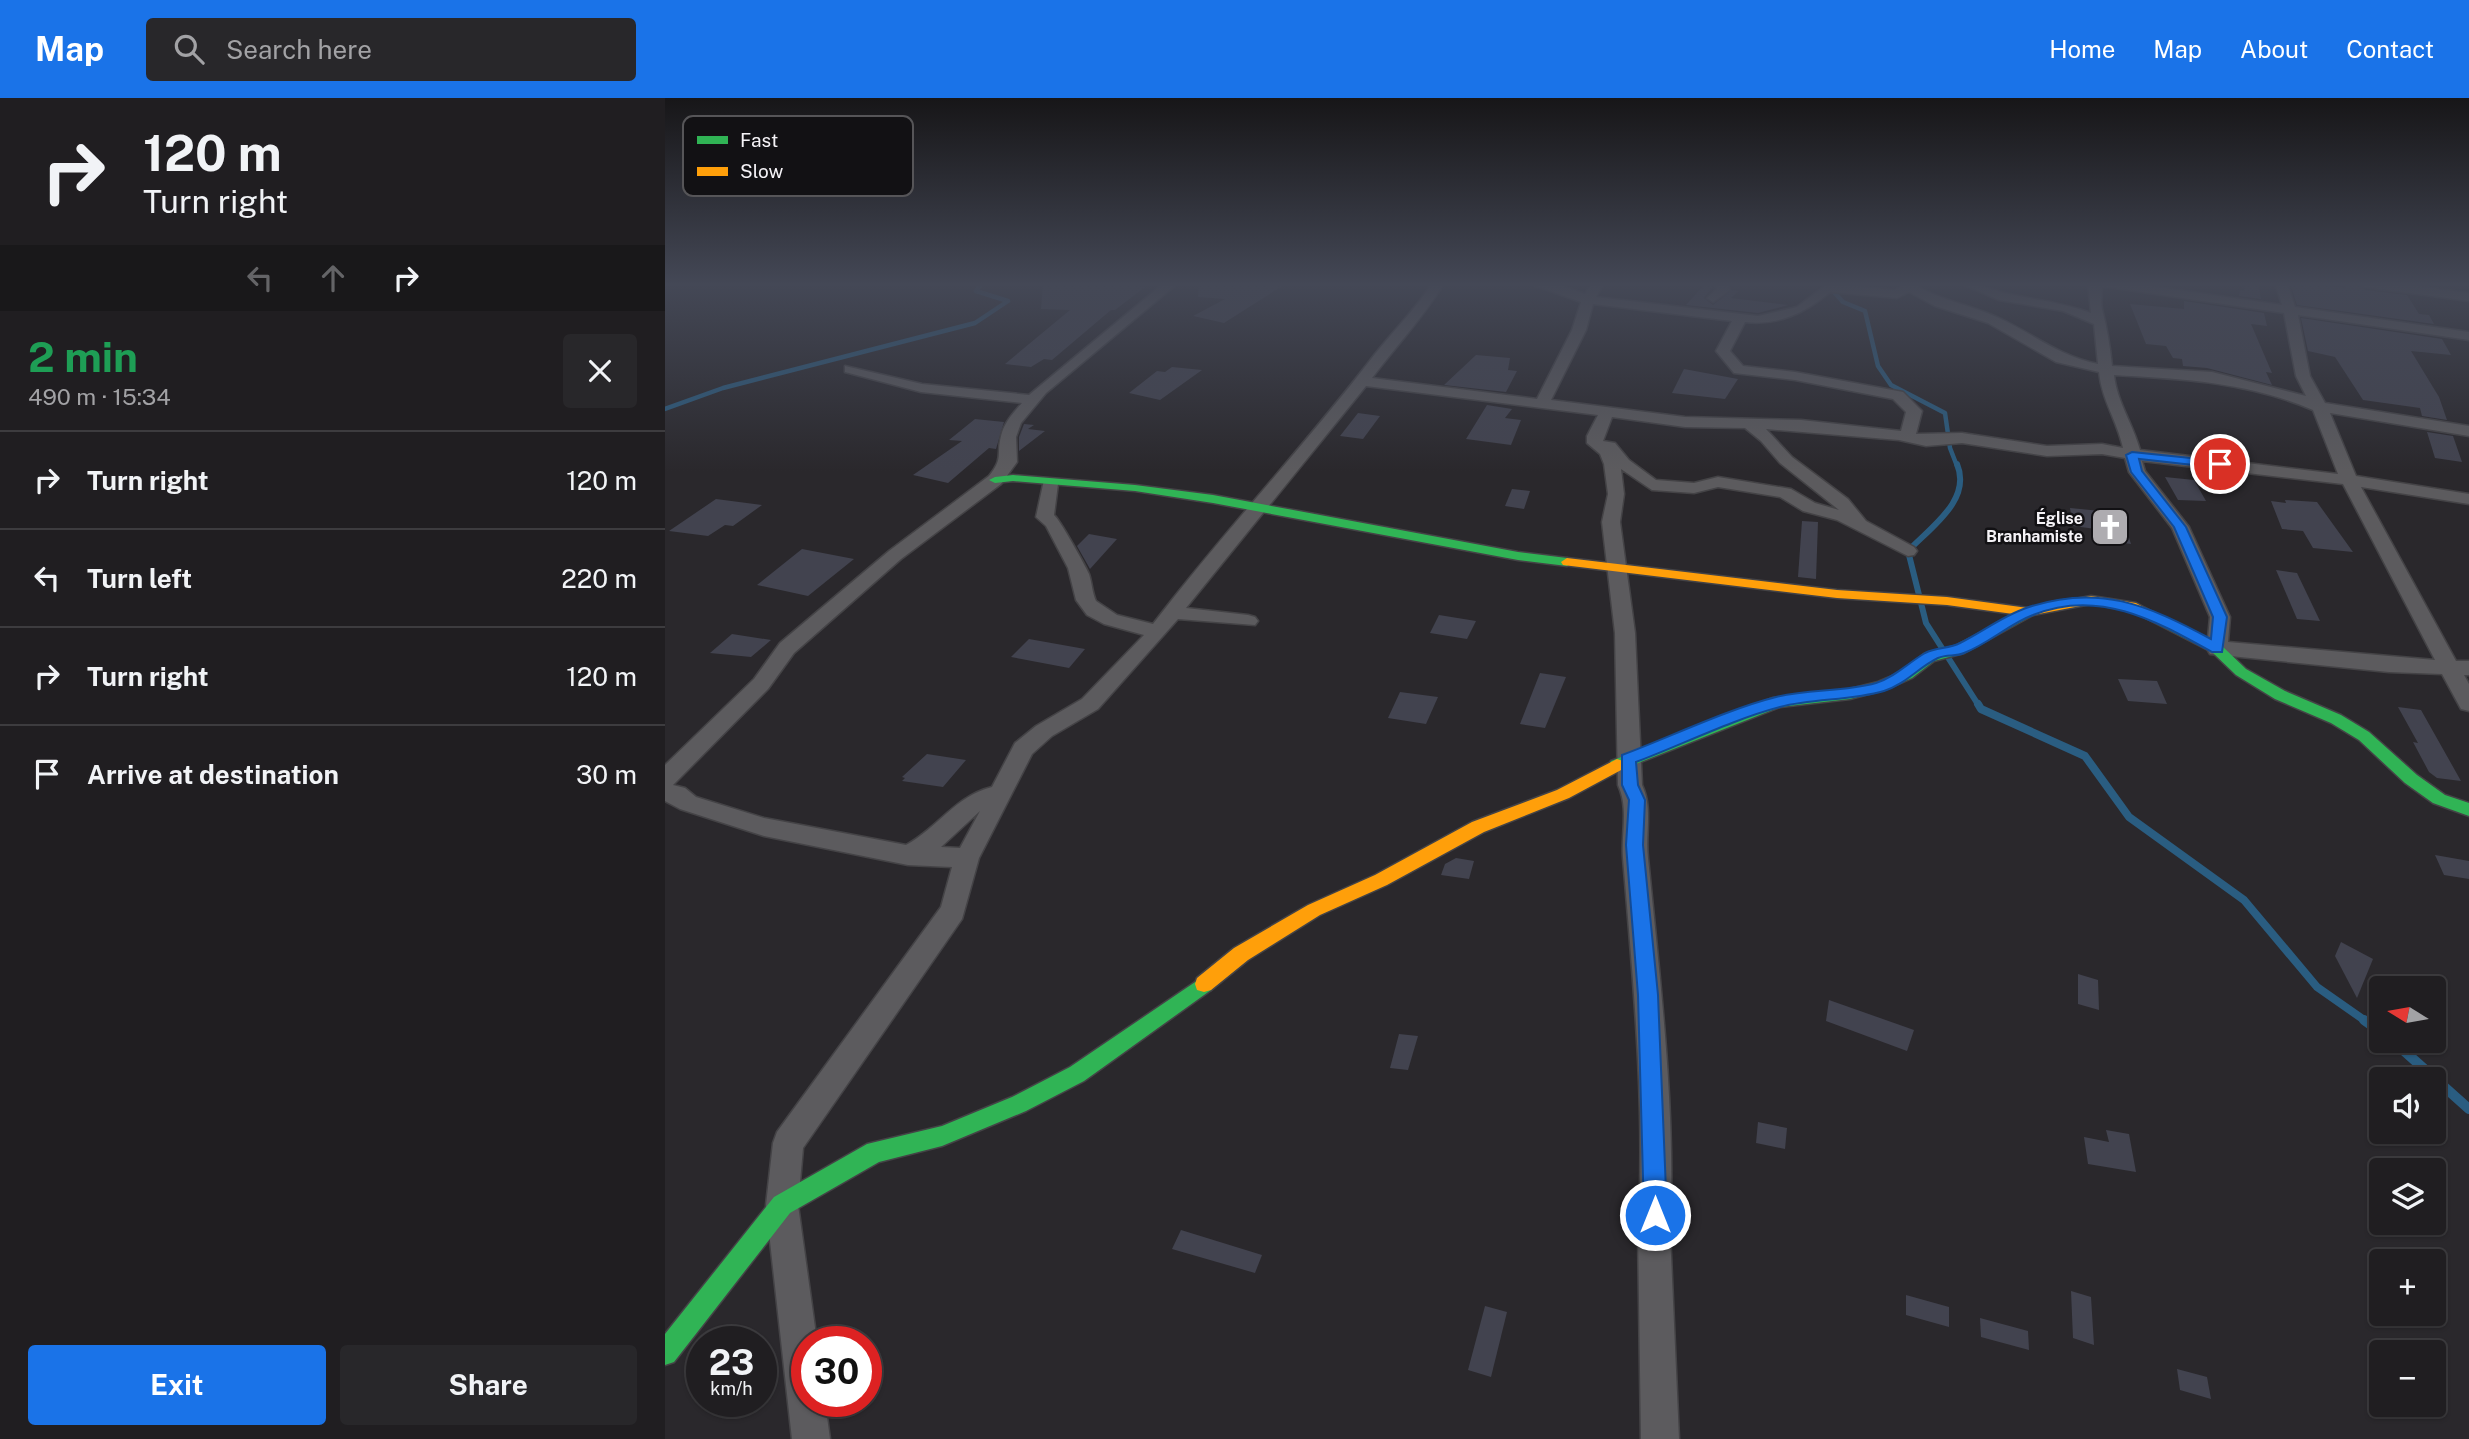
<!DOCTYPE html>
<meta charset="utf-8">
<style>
body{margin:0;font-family:"Public Sans",sans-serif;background:#28272a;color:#f1f3f6;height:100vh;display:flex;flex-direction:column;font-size:26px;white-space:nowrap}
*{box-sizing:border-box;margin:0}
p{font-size:23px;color:#a2a2a5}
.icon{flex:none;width:38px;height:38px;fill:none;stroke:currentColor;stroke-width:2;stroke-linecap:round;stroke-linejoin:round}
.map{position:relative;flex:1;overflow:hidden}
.sheet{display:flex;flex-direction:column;background:#201e21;width:665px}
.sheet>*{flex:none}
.top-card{background:#201e21;color:#f1f3f6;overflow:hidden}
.needle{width:46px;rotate:281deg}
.buttons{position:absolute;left:1704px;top:878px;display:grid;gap:14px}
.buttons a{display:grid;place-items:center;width:77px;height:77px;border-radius:7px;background:#201e21;box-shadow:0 2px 5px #0004,0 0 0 2px #3d3c3f;font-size:35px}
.speed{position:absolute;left:21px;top:1228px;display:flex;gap:14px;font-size:35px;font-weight:700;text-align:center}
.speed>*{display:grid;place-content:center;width:91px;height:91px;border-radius:50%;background:#201e21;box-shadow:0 2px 5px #0004,0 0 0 2px #3d3c3f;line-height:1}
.speed small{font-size:18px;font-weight:400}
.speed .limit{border:10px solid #d22;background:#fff;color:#111}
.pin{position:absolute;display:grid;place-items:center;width:60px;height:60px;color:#fff;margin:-30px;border:4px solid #fff;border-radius:50%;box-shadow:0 2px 7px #0007}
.me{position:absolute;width:77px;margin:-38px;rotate:0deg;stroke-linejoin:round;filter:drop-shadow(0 0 5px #0008)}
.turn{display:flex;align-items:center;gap:24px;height:147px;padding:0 28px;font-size:32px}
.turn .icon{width:91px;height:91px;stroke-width:2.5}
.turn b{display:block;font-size:49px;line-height:60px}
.lanes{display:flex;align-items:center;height:66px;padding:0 28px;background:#0003;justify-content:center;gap:35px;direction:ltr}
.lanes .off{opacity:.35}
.round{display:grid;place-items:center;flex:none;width:74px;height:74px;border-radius:7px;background:#28272a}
.headline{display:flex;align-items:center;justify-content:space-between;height:119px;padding:0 28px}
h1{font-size:42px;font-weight:700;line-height:52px;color:#1e9e55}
.primary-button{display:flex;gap:14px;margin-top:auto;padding:14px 28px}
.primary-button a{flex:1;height:80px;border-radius:7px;background:#1a73e8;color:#fff;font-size:28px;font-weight:700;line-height:80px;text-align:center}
.primary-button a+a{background:#28272a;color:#f1f3f6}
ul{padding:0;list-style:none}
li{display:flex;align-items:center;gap:21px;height:98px;padding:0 28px;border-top:2px solid #3d3c3f}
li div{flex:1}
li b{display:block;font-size:26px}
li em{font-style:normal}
header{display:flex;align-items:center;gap:42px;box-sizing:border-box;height:98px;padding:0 35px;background:#1a73e8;color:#fff}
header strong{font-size:33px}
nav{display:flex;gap:38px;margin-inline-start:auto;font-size:24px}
.search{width:490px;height:63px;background:#28272a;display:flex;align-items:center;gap:18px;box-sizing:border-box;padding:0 24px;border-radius:7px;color:#a2a2a5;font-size:26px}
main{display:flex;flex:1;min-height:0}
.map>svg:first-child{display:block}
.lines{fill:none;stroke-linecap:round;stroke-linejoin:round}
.stream-far3{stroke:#2a5d81;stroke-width:4.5}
.stream-far2{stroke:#2a5d81;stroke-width:6}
.stream-far1{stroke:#2a5d81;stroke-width:8}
.stream{stroke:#2a5d81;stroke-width:10}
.building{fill:#42434f}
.street-casing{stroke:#444346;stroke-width:3}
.fast-casing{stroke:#444346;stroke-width:3}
.slow-casing{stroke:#444346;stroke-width:3}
.street{fill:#5c5b5e;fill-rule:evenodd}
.fast{fill:#30b455;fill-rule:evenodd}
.slow{fill:#ff9f0a;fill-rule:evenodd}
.route{fill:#1a73e8;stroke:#114b97;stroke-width:2}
.labels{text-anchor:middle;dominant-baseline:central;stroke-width:5;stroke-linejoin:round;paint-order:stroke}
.far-poi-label{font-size:16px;font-weight:bold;fill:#f5f3f7;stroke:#121114;text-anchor:end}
.key{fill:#121114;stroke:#565558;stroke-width:2}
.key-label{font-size:19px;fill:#f5f3f7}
</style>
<header>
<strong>Map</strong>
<div class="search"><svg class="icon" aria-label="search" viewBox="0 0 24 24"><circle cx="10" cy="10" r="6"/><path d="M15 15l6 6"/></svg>Search here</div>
<nav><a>Home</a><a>Map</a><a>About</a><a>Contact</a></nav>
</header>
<main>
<section class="sheet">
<div class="top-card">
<div class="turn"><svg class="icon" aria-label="right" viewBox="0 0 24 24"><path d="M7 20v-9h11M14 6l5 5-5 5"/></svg><div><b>120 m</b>Turn right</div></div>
<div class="lanes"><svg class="icon off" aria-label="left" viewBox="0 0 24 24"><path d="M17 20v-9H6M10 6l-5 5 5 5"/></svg><svg class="icon off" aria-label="ahead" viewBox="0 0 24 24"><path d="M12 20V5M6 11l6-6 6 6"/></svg><svg class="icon" aria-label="right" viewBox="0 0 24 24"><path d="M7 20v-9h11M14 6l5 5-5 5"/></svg></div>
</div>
<div class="headline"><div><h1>2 min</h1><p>490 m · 15:34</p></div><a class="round"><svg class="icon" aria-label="close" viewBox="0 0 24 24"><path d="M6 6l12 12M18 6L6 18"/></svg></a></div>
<ul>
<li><svg class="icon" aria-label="right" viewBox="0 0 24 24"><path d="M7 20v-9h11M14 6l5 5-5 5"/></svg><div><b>Turn right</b></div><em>120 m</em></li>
<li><svg class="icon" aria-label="left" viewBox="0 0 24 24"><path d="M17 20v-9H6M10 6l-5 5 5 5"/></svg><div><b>Turn left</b></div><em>220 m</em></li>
<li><svg class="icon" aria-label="right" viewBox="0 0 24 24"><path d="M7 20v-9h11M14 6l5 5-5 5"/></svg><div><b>Turn right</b></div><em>120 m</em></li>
<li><svg class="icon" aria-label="arrive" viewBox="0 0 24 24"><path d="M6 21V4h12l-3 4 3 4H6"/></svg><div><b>Arrive at destination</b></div><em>30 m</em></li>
</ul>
<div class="primary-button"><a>Exit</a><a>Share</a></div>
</section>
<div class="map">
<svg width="1804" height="1341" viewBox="0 0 1804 1341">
<rect width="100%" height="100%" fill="#2a282c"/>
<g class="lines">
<g class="stream-far3">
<polyline points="1161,185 1178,204 1200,213 1213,268 1226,287 1280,315 1285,350 1292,368"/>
<polyline points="0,311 58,290 310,225 343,203 311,193 317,185"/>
</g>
<path class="stream-far2" d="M1292,366C1307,402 1266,429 1243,453L1261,525L1314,608"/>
<polyline class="stream-far1" points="1313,606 1316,611 1420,658 1464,719 1579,802 1652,889 1702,924"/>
<g class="stream">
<polyline points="1699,922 1717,935"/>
<polyline points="1728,943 1804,1011"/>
</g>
</g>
<g class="building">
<polygon points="378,185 454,185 480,189 450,212 446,212 387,262 379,261 366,269 340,266 405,212 376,211"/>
<polygon points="534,185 622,185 559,225 528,218 560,201 533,199"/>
<polygon points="1580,185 1593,185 1596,201 1574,198 1575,192 1579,193"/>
<polygon points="1625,185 1681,190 1679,185 1691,185 1700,192 1742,197 1754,216 1764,217 1769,226 1632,207"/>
<polygon points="1039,187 1048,188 1039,200 1048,207 1067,192 1074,193 1066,200 1123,207 1093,215 1021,207"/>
<polygon points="1519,203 1599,215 1602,228 1586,226 1607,275 1601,274 1607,287 1542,270 1518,268 1517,261 1508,260 1501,248 1481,246 1465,206 1519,211"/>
<polygon points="1636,220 1777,241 1786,257 1746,253 1774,299 1782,322 1757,318 1755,310 1698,302 1670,259 1643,253"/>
<polygon points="811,257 845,260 843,272 852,273 841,294 779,287"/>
<polygon points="507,269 537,272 495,302 464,295 492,273 500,274"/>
<polygon points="1019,271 1073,281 1060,301 1007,295"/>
<polygon points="822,307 847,311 840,320 856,322 846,347 801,341"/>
<polygon points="693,315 715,318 698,341 675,338"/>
<polygon points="310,321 339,324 331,351 324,350 283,385 248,377 297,343 284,342"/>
<polygon points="359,326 369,327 363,331 380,333 354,353 354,339"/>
<polygon points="1762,334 1788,338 1797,364 1770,360"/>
<polygon points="1500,379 1529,382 1541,403 1513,402"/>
<polygon points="847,391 865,393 859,411 840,408"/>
<polygon points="51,401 97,407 68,428 60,427 43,438 4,433"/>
<polygon points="1620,402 1652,404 1688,454 1648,450 1638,433 1617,431 1606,403 1621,405"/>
<polygon points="1405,410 1456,415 1466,446 1434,442 1431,431 1408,428"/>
<polygon points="1137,423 1153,424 1151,481 1133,479"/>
<polygon points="424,436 452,441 425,471 412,448"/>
<polygon points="137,451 189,461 143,498 92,487"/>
<polygon points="1611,472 1632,475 1655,523 1632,521"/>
<polygon points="774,517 811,523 802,541 765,535"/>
<polygon points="67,536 106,542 86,559 45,555"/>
<polygon points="364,541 420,551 404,570 346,559"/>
<polygon points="875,575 901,579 880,630 855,626"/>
<polygon points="1453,581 1492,583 1502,606 1463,603"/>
<polygon points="735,594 773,599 761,626 723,620"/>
<polygon points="1733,609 1756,612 1796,683 1772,680 1764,674 1748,644 1753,645"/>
<polygon points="262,656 301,662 278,689 237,683 240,680 237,679"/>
<polygon points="1770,757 1804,763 1804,781 1779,777"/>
<polygon points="791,760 809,763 804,781 776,777 780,766"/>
<polygon points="1676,844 1708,861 1692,900 1670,858"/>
<polygon points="1413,876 1433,882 1434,912 1413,906"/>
<polygon points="1164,902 1249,932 1242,953 1161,923"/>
<polygon points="734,936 753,938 743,972 725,970"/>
<polygon points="1093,1024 1122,1030 1120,1051 1091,1045"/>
<polygon points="1441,1032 1464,1036 1471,1074 1423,1066 1419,1039 1444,1044"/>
<polygon points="516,1132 597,1157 590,1175 507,1151"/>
<polygon points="1406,1193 1426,1199 1429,1247 1408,1240"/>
<polygon points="1241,1197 1284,1209 1284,1229 1241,1217"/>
<polygon points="820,1208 842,1214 826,1279 803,1272"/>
<polygon points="1315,1220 1363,1233 1364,1252 1316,1239"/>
<polygon points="1512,1271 1542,1279 1546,1301 1515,1292"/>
</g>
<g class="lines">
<defs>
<g id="street">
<path d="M499,185H513L381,295L356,325L351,339L352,364L336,386L236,461L129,555L103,591L8,687L20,690L31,699L99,720L241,747C273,730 290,698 327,689L350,645L371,628L417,601L479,537L439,526L422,517L411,502L403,470L381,428L371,419L379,382H391L393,386L389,417C395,422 420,467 424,476C427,485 427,494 431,503L452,517L488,526C559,433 639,349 710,256C729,232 751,211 767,185H779C759,219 731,248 707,280L872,301L907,232L916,204L863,185H890L920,196L927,185H939L931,199L1093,218L1132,209L1162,186L1230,192L1242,185H1257L1253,189C1279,203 1308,208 1334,220C1370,237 1394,258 1433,266L1429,226L1398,213L1334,202L1295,185C1313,185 1326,192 1344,196C1372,202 1399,205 1426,215L1423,185H1464L1617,207L1610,185H1622L1630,209L1804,234V242L1633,217L1645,278L1660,305L1804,328V338L1665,315L1691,378L1804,396V406L1696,389L1791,563H1804V577H1799L1804,586V613L1796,611L1777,576L1724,574L1545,556L1542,551L1545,519L1507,430L1464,374L1460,360L1437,356L1382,358L1297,345L1261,348L1234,342L1101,331L1127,359L1183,401L1201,423L1249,449L1252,453L1249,457L1243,458L1172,422L1138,413L1115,399L1053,389L1029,395L987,392L956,371L959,396L955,424L970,535L977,687C988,710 980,735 983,760C995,882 1011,1012 1005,1134L1014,1341H976L973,1134C981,1012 968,882 958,760C956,735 964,711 953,687L950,535L937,424L943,396L939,366L935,356L922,345V338L933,317L701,288L521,510L583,517L590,519L593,523L590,527L513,521L433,611L387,638L367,656L314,760L297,821L138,1050L133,1107L152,1244H142V1304H160L165,1341H127L101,1107L108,1045L112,1034L276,809L287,769L243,767L99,738L15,711L0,703V667L89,581L115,545L224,453L324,378C339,359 331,358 336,338C339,325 348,315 357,305L256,294L180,274V268L257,286L364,297ZM1436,188L1619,215L1631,278L1641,298L1547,274L1447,268C1445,248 1442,230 1437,211C1435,203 1438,196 1436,188ZM1165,194L1232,200L1244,194L1270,208L1323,225L1391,264L1434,274C1437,303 1452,322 1458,350L1437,346L1382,348L1297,335L1251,336L1257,313L1238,294L1130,274L1078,268L1065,253L1080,224C1113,228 1140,215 1165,194ZM928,206L1067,223L1051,253L1069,275L1130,282L1228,301L1241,314L1236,333L1136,322L1020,319L886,302L921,232ZM1449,277C1519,281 1582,284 1648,312L1673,376L1475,352C1468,326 1452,304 1449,277ZM947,319L1020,329L1080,330L1096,343L1115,365L1174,412L1150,405L1126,391L1053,379L1029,385L991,382L964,362L950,345L938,343ZM1477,363L1678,386L1770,562L1563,544L1565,519L1524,429L1480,373ZM315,713L295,750L276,749Z"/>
<polygon points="1050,185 1062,185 1065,192 1048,204 1042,200 1052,191"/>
<polygon points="1694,185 1728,185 1804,195 1804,203 1700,189"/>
</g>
<g id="fast">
<polygon points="348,377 470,387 548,397 853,454 902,460 908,464 902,468 853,462 548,405 470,393 348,383 330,385 324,382 330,379"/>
<polygon points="1363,510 1370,514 1368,517 1299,555 1269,563 1247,580 1222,591 1185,601 1115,609 958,671 952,673 944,667 946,663 1108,600 1185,591 1213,584 1237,574 1259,556 1290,548"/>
<polygon points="1480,510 1557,548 1581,571 1620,593 1676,617 1704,634 1752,677 1780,697 1804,705 1804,718 1768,705 1740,685 1694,642 1666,625 1610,601 1571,577 1547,554 1475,517 1473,514"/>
<polygon points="539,878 546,880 548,886 546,892 419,983 361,1013 277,1048 214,1064 125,1115 9,1264 0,1267 0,1236 109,1099 202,1046 277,1028 347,999 405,969"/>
</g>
<g id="slow">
<polygon points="902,460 1172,492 1282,499 1363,510 1426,498 1471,505 1487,514 1480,518 1463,512 1426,506 1363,518 1282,507 1172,500 898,467 896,464"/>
<polygon points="952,661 958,663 960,667 958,671 904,700 819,734 722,787 655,817 583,862 546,892 539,894 532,892 530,886 532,880 569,850 643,807 710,777 807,724 892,692"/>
</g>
</defs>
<use href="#street" class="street-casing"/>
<use href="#fast" class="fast-casing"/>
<use href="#slow" class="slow-casing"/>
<use href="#street" class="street"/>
<use href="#fast" class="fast"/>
<use href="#slow" class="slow"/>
</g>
<linearGradient id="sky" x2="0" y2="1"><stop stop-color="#171618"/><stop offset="0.5" stop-color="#444856"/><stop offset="1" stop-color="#444856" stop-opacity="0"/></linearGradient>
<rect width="1804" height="373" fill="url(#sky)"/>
<path class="route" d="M1467,354L1555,363L1561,366L1555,370L1474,361L1477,373L1521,429L1562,519L1557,554H1547C1491,523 1434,490 1368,517C1344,526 1323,546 1299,555C1291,559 1282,556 1273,560C1254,569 1241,586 1219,593C1185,603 1149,600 1115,609C1069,621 1016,647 971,664L973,687L980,702L978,747L993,897L1002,1117L998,1125L990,1129L982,1125L979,1117L973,897L961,747L964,702L957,687V657C1005,639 1063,611 1111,599C1144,591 1178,594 1211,585C1230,579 1243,565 1260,555C1272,549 1284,551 1295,545C1317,534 1338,518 1361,510C1433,485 1483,507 1546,541L1548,519L1509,429L1466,374L1461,357Z"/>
<defs>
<symbol id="church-square" viewBox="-11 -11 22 22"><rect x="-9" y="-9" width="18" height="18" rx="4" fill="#aeacb0" stroke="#121114"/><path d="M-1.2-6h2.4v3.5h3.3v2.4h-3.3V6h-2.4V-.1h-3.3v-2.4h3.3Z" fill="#fff"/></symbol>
</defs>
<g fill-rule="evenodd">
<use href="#church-square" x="1423" y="407" width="44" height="44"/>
</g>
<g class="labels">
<g class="far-poi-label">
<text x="1418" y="420">Église<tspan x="1418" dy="18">Branhamiste</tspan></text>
</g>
</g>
<rect x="18" y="18" width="230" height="80" rx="10" class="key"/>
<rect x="32" y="38" width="31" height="8" fill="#30b455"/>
<rect x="32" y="69" width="31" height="9" fill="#ff9f0a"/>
<g class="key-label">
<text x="75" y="49">Fast</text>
<text x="75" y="80">Slow</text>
</g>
</svg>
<div class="buttons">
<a><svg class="needle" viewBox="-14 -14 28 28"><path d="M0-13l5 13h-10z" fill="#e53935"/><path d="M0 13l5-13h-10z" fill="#a2a2a5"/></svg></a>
<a><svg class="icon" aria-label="sound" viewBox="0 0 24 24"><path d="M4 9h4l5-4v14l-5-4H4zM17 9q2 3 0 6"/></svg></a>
<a><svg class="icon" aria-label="layers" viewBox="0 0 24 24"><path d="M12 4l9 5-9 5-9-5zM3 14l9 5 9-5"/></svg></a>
<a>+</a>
<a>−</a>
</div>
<div class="speed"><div>23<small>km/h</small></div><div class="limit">30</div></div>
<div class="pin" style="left:1555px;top:366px;background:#d93025"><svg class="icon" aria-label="arrive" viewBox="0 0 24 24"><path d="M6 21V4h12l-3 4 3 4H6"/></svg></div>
<svg class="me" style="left:990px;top:1117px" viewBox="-20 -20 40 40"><circle r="17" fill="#1a73e8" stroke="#fff" stroke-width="3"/><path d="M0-11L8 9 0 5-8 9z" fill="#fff"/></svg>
</div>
</main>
